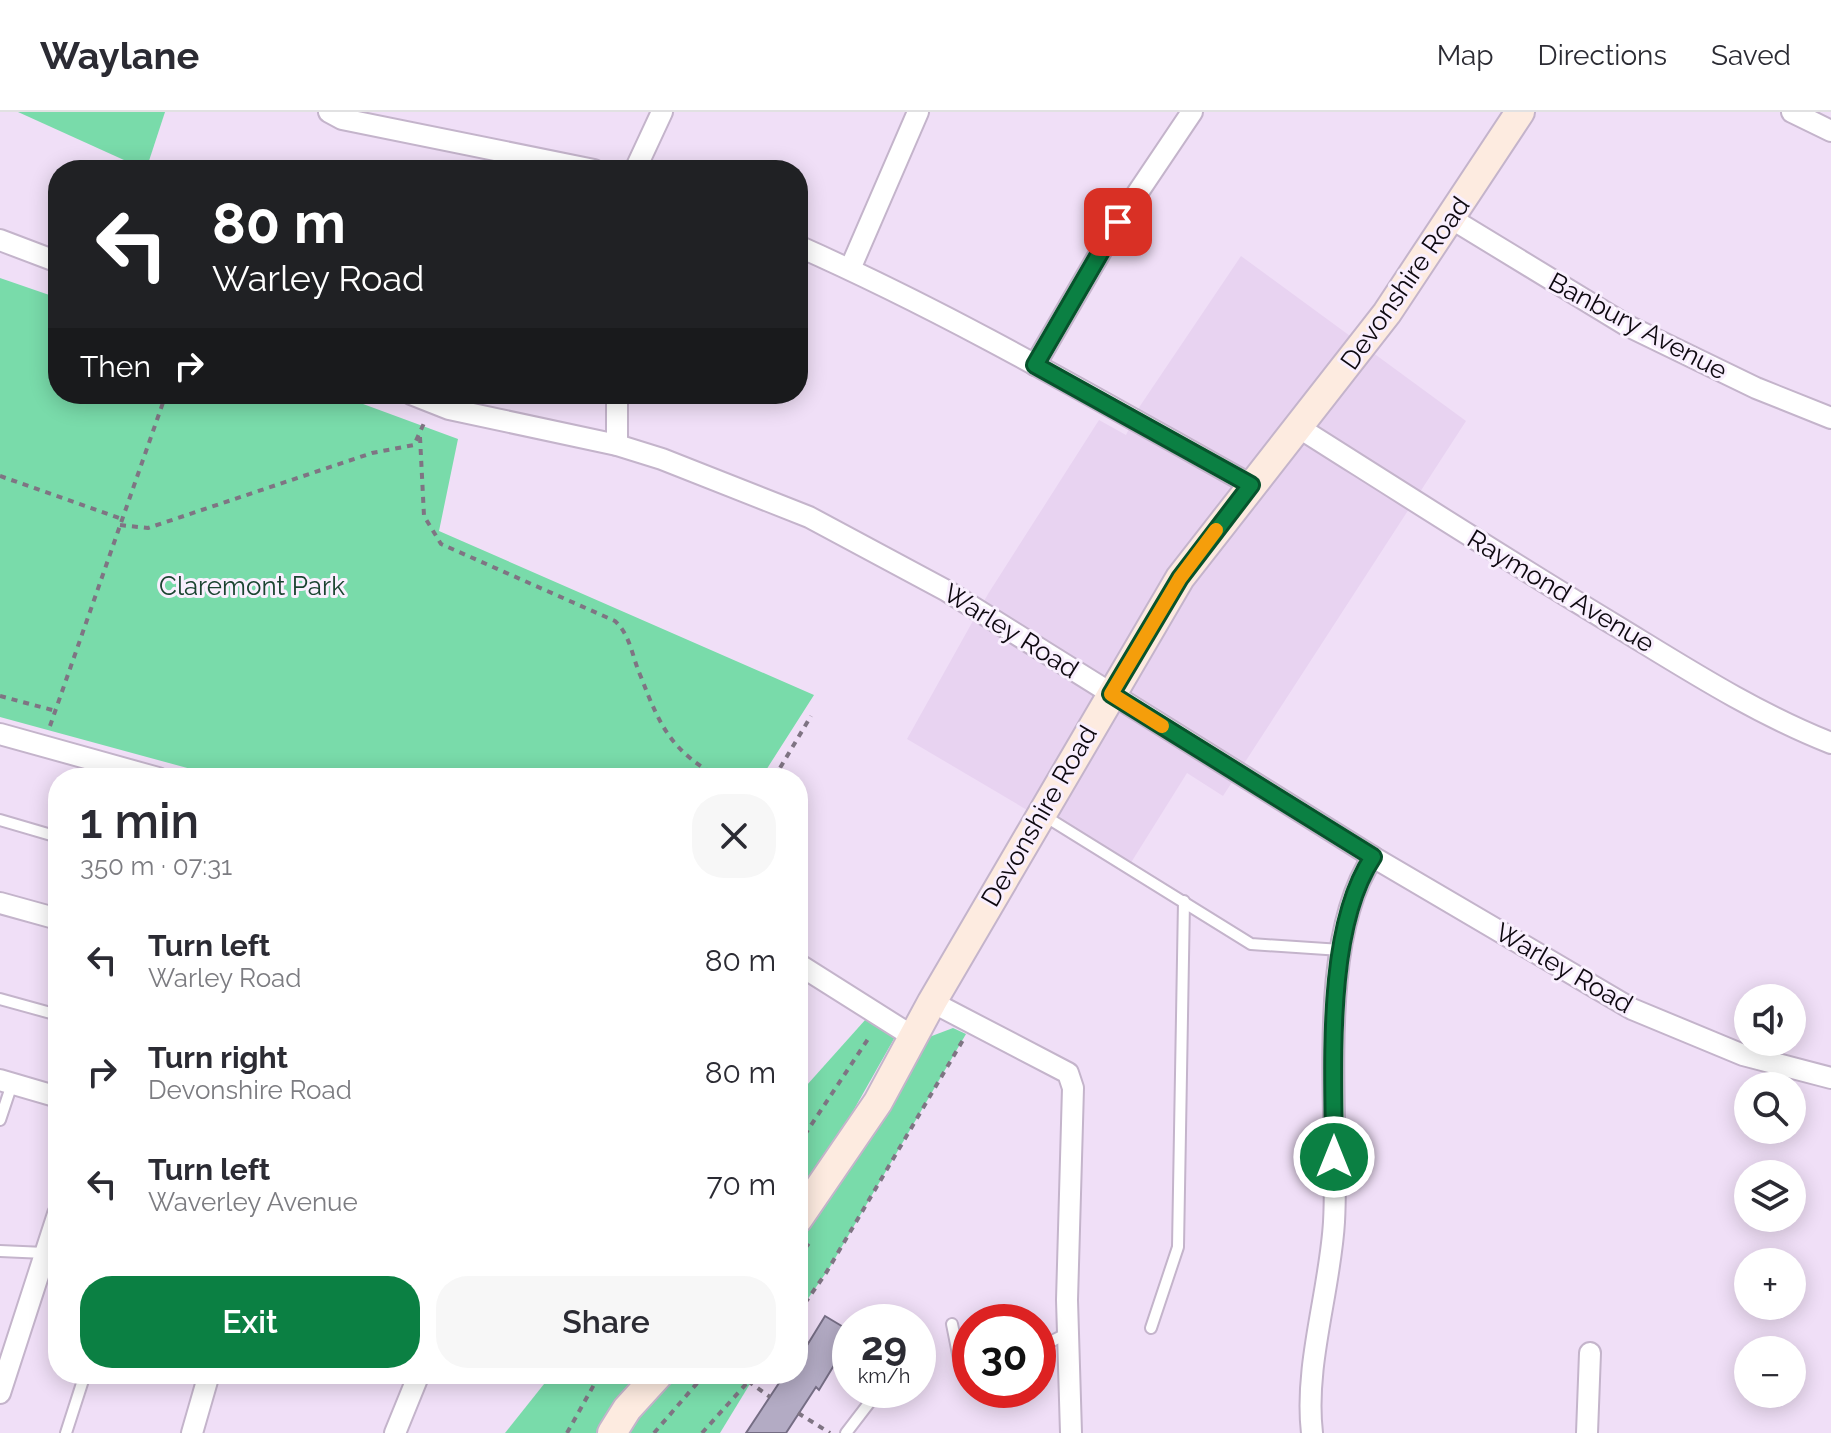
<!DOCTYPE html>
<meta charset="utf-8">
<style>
body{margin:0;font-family:Raleway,sans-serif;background:#f7f7f7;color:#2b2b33;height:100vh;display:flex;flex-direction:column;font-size:30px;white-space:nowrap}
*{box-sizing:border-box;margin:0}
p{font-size:26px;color:#7c7c81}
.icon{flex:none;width:44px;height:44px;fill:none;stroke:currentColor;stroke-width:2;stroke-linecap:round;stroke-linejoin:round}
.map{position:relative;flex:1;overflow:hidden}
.side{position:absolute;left:48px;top:656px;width:760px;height:616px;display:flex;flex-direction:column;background:#fff;border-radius:32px;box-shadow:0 4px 20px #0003}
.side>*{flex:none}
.banner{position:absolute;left:48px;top:48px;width:760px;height:244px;border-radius:32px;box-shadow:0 4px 20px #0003;background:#202124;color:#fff;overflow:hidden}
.tools{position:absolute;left:1734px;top:872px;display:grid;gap:16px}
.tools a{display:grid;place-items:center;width:72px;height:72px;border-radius:50%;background:#fff;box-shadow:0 4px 20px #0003;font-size:40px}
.speed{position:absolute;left:832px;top:1192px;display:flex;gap:16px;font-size:40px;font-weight:700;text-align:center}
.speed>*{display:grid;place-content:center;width:104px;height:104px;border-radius:50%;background:#fff;box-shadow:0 4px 20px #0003;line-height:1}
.speed small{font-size:20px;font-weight:400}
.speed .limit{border:12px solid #d22;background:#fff;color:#111}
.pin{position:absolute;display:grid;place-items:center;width:68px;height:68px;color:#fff;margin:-34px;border-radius:16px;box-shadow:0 4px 12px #0006}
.me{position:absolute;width:88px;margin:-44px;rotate:0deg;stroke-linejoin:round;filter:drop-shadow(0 0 6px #0008)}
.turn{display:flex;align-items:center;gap:28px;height:168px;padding:0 32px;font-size:36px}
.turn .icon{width:104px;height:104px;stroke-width:2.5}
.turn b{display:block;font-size:56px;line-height:68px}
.then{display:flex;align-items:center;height:76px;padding:0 32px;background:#0003;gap:16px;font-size:30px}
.round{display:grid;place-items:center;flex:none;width:84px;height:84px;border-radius:32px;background:#f7f7f7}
.headline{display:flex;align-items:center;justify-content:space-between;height:136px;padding:0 32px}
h1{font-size:48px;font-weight:600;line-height:60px}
.action{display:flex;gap:16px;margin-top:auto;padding:16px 32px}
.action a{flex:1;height:92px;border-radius:32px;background:#0b8043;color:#fff;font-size:32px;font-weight:600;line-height:92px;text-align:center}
.action a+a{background:#f7f7f7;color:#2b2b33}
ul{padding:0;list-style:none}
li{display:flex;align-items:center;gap:24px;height:112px;padding:0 32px}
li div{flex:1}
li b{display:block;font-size:30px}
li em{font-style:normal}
header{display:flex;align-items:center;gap:48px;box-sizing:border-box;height:112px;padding:0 40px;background:#fff;border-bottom:2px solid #e1e1e2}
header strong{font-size:38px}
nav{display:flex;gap:44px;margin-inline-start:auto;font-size:28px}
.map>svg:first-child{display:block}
.built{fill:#e8d3f1}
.green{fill:#79dbaa}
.building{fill:#b3abc4;stroke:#756d84;stroke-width:2}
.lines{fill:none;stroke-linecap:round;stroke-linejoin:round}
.service-casing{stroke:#c4b4cb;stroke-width:14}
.minor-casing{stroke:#c4b4cb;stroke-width:24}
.secondary-casing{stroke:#c4b4cb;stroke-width:32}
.path{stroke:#7f7483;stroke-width:4;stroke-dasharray:6 6;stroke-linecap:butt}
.service{stroke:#fff;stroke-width:10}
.minor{stroke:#fff;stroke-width:20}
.secondary{stroke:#fdebe0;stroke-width:28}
.route-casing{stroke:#07532c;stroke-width:20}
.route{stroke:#0b8043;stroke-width:14}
.slow{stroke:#f59e0b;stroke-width:14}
.labels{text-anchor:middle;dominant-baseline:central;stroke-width:6;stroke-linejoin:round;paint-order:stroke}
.street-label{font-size:26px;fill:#0e0910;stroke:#f9effe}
.park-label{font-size:26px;fill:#1a4430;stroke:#f9effe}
</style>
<header>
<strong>Waylane</strong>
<nav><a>Map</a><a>Directions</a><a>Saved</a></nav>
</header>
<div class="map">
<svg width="1831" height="1321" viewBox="0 0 1831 1321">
<rect width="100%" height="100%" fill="#f0dff7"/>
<polygon class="built" points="1241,144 1466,309 1223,684 1187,661 1127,757 907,627 988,482 1099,308 1126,323 1140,294"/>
<g class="green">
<polygon points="18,0 165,0 146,58"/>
<polygon points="0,166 58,186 58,282 336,282 458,327 439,419 814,583 761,666 224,666 0,605"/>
<polygon points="866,907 895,925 835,1031 798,1081 798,983"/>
<polygon points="953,916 966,922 830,1155 798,1201 798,1107 908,933"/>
<polygon points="552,1262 642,1262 599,1321 505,1321"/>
<polygon points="659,1262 756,1262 720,1321 612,1321"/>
</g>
<polygon class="building" points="825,1204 850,1219 850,1227 819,1278 816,1275 786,1321 746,1321 785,1262 798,1262 798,1248"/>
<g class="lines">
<defs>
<g id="service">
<polyline points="1043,703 1251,832 1341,838"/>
<polyline points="0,708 58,725"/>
<polyline points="0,887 58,903"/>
<polyline points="0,1008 12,972"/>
<polyline points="0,1139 45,1141"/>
<polyline points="952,1212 959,1247 970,1254"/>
<polyline points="1151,1216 1178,1135 1184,789"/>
<polyline points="1038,1236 1068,1221"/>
<polyline points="66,1321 85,1262"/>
<polyline points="846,1321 879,1278"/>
</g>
<g id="minor">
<polyline points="329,0 342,7 594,58"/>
<polyline points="1792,0 1831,19"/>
<polyline points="635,58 662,0"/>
<polyline points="1452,107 1626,213 1756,276 1831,306"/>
<polyline points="0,128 58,150"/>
<path d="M798,134C954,203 1102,290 1251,373"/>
<polyline points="850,157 918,0"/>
<polyline points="1035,253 1118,110 1192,0"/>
<polyline points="411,282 449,297 617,333 662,347 809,405 947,479 1373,745 1632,897 1743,943 1831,966"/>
<path d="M1298,315C1404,382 1510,450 1618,515C1687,557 1755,601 1831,631"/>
<polyline points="617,333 617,282"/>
<polyline points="0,622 158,666"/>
<polyline points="0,791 58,807"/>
<polyline points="798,852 912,924"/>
<polyline points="932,890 1068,961 1073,976 1067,1188 1071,1321"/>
<polyline points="0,968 58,985"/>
<polyline points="0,1281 58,1102"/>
<polyline points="192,1321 209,1262"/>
<polyline points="395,1321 419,1262"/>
<path d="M1312,1321C1304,1253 1330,1179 1334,1110C1340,1007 1314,832 1373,745"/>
<polyline points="1587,1321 1590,1241"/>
</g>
<g id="secondary">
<polyline points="798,1107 878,990 932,890 1180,466 1387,201 1520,0"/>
<polyline points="612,1321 627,1297 659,1262"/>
</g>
</defs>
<use href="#service" class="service-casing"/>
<use href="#minor" class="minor-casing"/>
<use href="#secondary" class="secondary-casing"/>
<g class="path">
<path d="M420,325L424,404L441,432L615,509C631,524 632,545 641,565C661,617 672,639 720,666"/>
<polyline points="0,364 122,407"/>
<polyline points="120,413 148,416 372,341 414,333 425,309"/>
<polyline points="0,584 56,599"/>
<polyline points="50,614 166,282"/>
<polyline points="774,666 811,604"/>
<polyline points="798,1033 870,924"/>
<polyline points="798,1146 809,1131"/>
<polyline points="798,1201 826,1161 963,928"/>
<polyline points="798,1225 809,1231"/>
<polyline points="837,1248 850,1255"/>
<polyline points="748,1269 770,1285"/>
<polyline points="798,1301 830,1321"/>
<polyline points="567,1321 600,1262"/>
<polyline points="654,1321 705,1262"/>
<polyline points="702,1321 755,1262"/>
</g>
<use href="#service" class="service"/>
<use href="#minor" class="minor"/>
<use href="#secondary" class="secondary"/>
</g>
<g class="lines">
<defs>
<path id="route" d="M1118,110L1035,253L1251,373L1180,466L1111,582L1373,745C1324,818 1334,959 1334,1045"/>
</defs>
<use href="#route" class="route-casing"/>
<use href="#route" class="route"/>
<polyline class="slow" points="1162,614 1111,582 1180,466 1216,418"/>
</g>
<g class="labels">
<g class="street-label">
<text transform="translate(1405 171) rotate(-55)">Devonshire Road</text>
<text transform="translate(1638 214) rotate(28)">Banbury Avenue</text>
<text transform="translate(1561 479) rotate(31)">Raymond Avenue</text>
<text transform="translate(1011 519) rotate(32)">Warley Road</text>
<text transform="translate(1039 704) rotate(-60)">Devonshire Road</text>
<text transform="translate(1564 856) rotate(30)">Warley Road</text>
</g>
<g class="park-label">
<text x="252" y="474">Claremont Park</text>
</g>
</g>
</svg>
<div class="tools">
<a><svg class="icon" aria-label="sound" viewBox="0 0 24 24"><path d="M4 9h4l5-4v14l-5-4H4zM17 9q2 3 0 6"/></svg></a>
<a><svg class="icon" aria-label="search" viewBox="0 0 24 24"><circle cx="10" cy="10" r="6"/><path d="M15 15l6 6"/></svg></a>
<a><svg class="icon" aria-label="layers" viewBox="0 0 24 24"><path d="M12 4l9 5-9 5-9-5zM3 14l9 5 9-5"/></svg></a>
<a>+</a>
<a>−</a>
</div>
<div class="speed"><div>29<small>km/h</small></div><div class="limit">30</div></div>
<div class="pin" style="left:1118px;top:110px;background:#d93025"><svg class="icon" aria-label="arrive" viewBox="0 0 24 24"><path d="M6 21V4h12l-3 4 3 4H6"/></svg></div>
<svg class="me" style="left:1334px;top:1045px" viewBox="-20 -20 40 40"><circle r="17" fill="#0b8043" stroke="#fff" stroke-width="3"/><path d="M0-11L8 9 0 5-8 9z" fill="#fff"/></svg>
<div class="banner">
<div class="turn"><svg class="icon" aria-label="left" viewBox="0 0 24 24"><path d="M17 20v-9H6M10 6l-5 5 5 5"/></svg><div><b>80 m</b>Warley Road</div></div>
<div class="then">Then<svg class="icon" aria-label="right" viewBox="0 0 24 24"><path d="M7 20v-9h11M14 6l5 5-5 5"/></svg></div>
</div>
<section class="side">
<div class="headline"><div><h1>1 min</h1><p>350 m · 07:31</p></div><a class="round"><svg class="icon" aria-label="close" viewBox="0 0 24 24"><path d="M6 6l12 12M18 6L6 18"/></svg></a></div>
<ul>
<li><svg class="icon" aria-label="left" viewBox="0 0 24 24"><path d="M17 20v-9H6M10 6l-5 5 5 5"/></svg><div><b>Turn left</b><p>Warley Road</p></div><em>80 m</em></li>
<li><svg class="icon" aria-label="right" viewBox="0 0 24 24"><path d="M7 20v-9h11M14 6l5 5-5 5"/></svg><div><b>Turn right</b><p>Devonshire Road</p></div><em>80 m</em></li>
<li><svg class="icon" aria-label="left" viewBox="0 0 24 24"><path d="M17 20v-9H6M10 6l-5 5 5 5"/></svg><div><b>Turn left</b><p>Waverley Avenue</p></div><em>70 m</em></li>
</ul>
<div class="action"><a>Exit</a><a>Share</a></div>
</section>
</div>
